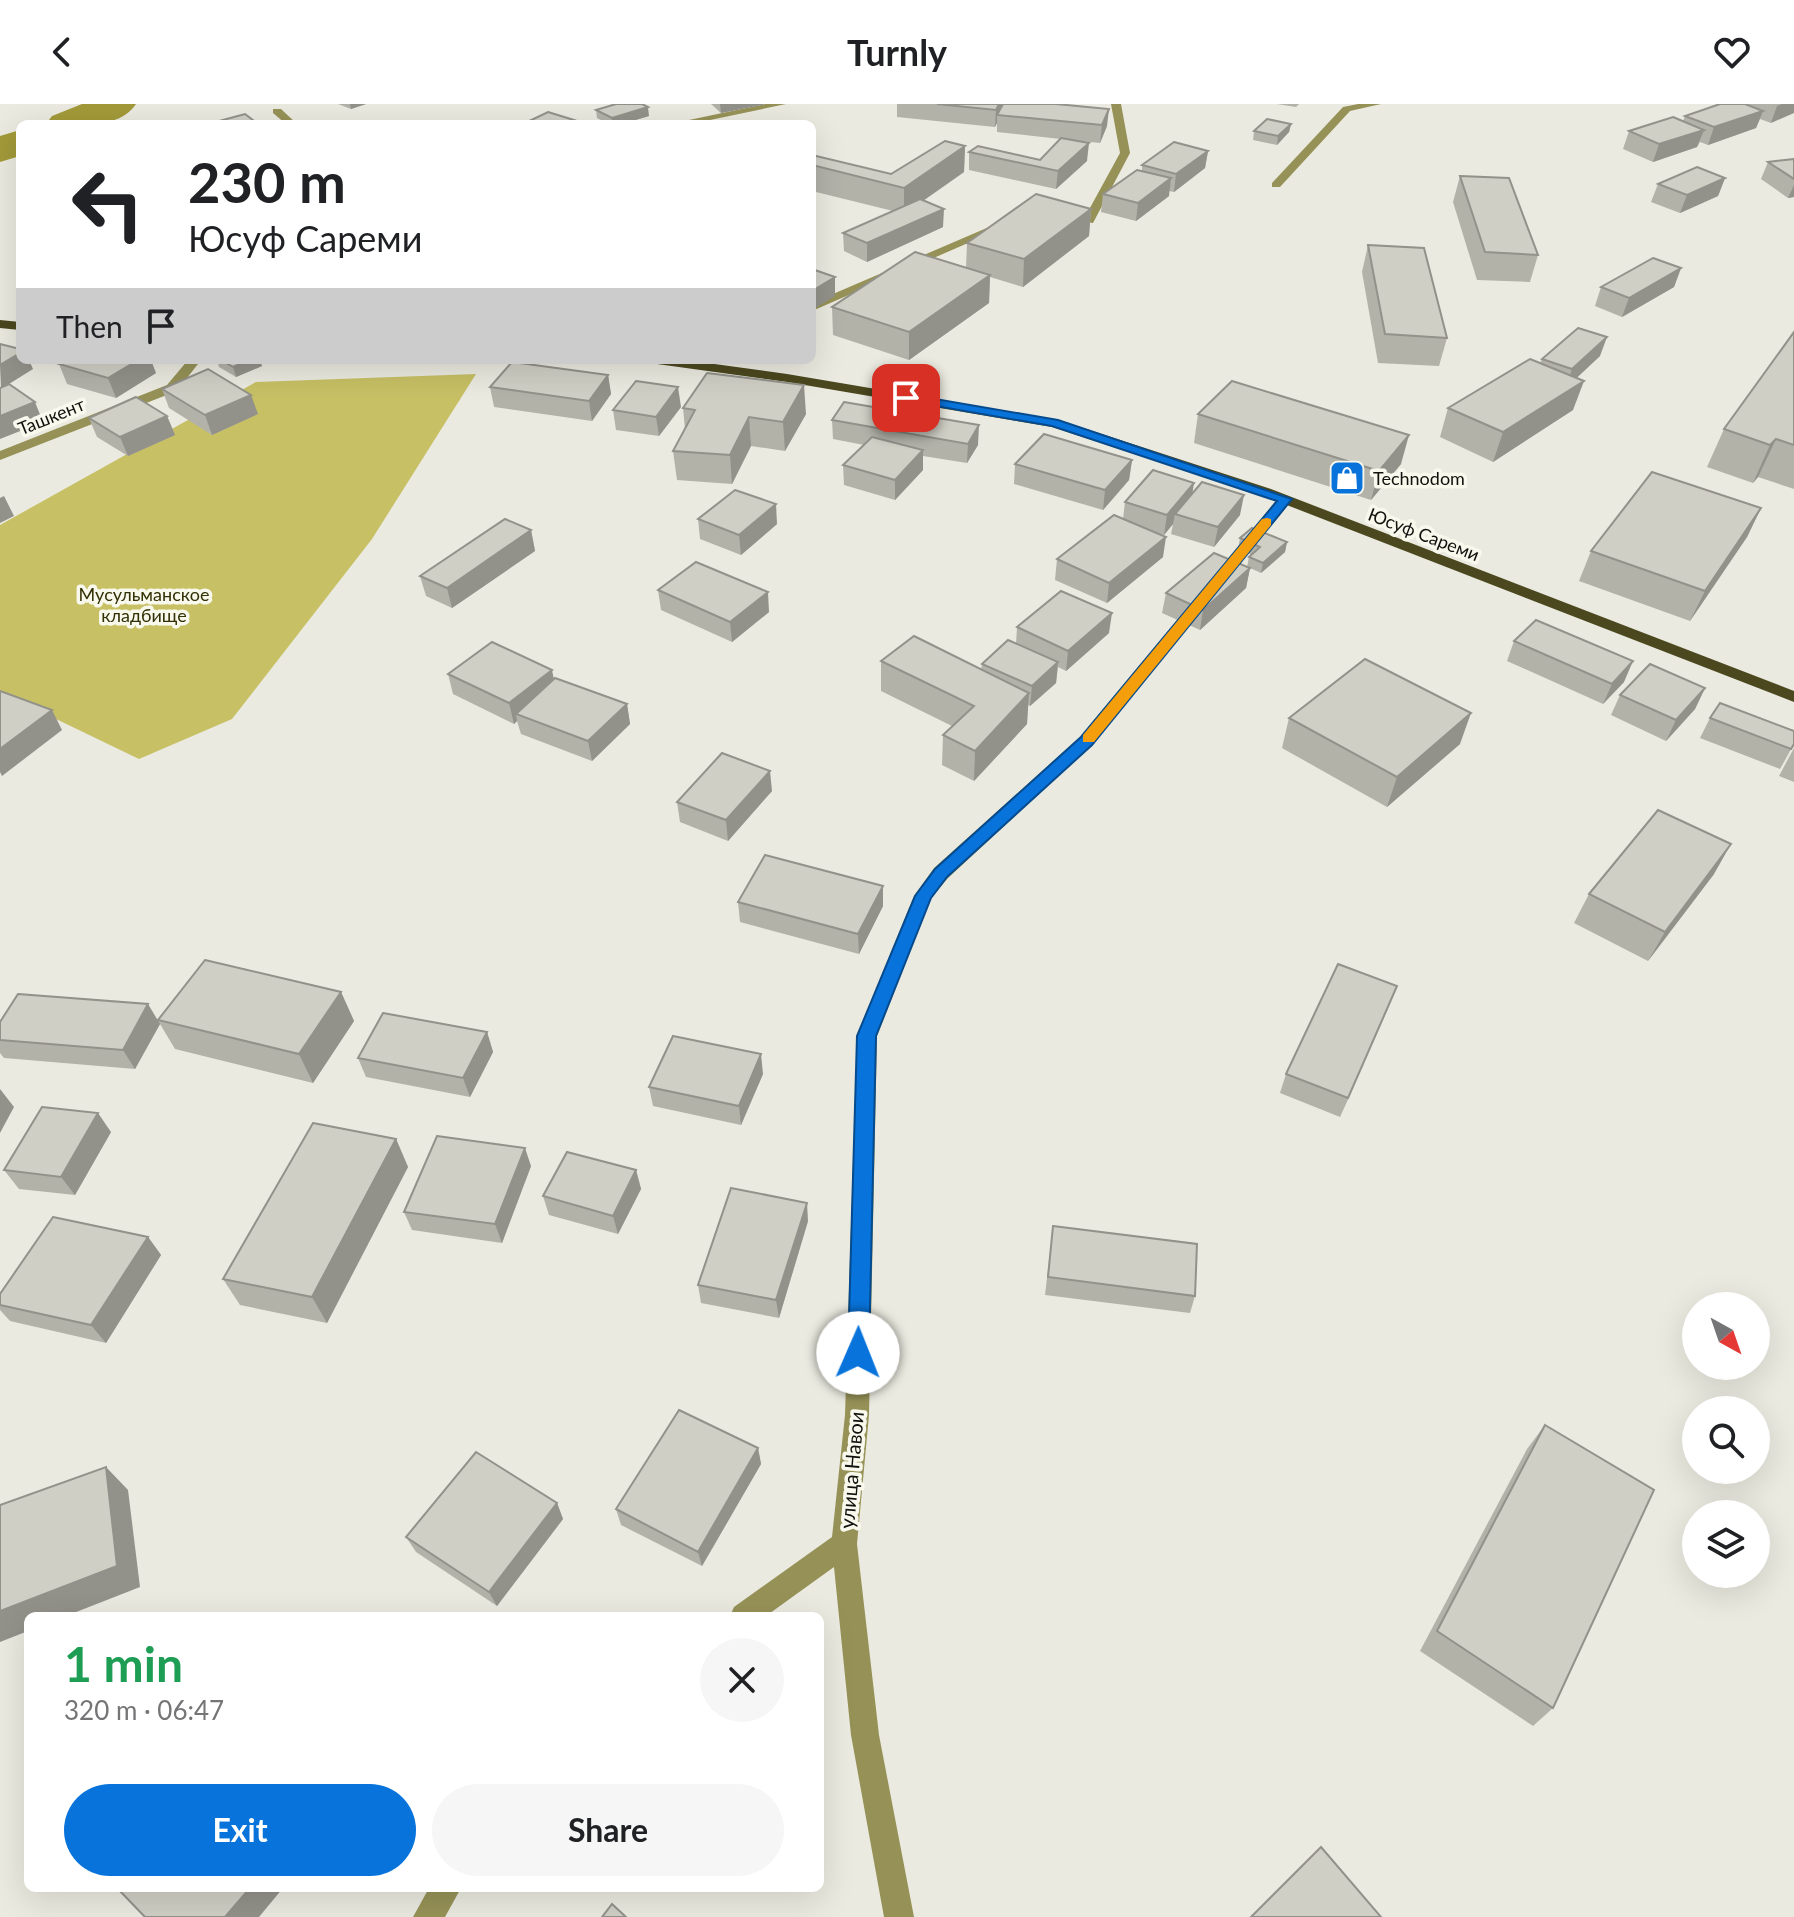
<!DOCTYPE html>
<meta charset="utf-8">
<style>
body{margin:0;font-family:Lato,sans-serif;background:#f6f6f6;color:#202124;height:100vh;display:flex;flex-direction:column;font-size:30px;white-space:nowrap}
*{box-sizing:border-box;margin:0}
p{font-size:26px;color:#757577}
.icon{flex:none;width:44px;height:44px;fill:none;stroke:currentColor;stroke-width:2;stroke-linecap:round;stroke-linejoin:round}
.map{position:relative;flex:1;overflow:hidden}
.sheet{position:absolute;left:24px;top:1508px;width:800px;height:280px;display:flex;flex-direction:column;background:#fff;border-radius:12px;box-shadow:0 8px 32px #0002}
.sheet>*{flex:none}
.hud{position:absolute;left:16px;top:16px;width:800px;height:244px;border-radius:12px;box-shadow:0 8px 32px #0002;background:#fff;color:#202124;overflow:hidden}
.needle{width:52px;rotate:140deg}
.tools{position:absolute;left:1682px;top:1188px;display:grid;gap:16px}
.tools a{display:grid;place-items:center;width:88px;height:88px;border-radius:50%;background:#fff;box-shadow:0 8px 32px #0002;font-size:40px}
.pin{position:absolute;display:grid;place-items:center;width:68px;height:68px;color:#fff;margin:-34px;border-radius:16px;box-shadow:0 4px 12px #0006}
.me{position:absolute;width:88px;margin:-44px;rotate:1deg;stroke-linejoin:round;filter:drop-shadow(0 0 6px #0008)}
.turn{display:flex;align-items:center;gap:28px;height:168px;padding:0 40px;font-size:36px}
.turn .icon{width:104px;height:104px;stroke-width:2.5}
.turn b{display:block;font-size:56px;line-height:68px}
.then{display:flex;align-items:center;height:76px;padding:0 40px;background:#0003;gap:16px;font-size:30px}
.round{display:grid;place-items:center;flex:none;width:84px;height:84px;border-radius:42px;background:#f6f6f6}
.headline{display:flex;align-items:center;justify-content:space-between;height:136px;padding:0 40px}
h1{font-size:48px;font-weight:700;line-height:60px;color:#1e9e55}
.cta{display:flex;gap:16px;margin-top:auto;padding:16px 40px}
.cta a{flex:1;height:92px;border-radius:48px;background:#0873db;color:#fff;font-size:32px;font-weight:700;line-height:92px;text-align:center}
.cta a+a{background:#f6f6f6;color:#202124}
header{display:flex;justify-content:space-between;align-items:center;height:104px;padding:0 40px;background:#fff;font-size:36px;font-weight:700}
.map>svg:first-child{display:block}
.green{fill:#c7c065}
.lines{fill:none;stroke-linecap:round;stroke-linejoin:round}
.river{fill:#a29a39;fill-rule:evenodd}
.minor{fill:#969257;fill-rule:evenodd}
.major{fill:#4b481f;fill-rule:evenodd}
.wall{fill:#b3b2a9}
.shaded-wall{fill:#92918a}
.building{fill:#d0cfc5;stroke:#92918a;stroke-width:2}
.route{fill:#0873db;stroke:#054b8e;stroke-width:2}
.slow{fill:#f59e0b}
.labels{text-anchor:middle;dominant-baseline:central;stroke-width:7;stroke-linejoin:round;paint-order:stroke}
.far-street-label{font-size:18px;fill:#11110e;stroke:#f8f8ed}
.far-poi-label{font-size:18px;fill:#11110e;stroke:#f8f8ed;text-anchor:start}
.far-park-label{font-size:18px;fill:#333005;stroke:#f8f8ed}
.street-label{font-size:20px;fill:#11110e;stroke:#f8f8ed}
</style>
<header><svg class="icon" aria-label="back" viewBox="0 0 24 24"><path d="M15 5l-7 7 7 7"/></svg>Turnly<svg class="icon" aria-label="heart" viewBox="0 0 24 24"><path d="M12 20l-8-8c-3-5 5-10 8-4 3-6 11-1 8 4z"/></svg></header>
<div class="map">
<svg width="1794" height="1813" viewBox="0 0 1794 1813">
<rect width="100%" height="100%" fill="#ebeae0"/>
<polygon class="green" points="476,270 372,435 232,615 139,655 0,588 0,421 256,278"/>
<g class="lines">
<g class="river">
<path d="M82,0H136C118,27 75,20 46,20L52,12Z"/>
<polygon points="20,26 20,52 0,58 0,32"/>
</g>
<g class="minor">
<polygon points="765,0 786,0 691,20 670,20"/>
<polygon points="1111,0 1121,0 1130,49 1093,119 1064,115 1064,111 1085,113 1120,49"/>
<polygon points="1358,0 1381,0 1350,7 1280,83 1272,83 1272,79 1343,3"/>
<polygon points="273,5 281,5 297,20 286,20 273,9"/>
<polygon points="1003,117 1009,120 1007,122 812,207 812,199"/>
<polygon points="188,256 201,256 177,287 0,356 0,347 167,281"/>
<polygon points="1285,391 1292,395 1290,398 1092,641 948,774 931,794 877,932 869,1311 857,1440 879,1631 914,1813 884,1813 851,1631 834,1463 766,1512 730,1512 734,1503 832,1433 845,1311 857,932 914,792 934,764 1080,633 1280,392"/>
<polygon points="429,1784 461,1784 445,1813 413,1813"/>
</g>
<g class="major">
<polygon points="0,216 20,218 20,226 0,224"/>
<polygon points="651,256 685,256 787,270 1059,316 1271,385 1794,587 1794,598 1261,391 1052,323 787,278 657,260"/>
</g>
</g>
<g class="wall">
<polygon points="338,0 366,0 351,5"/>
<polygon points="711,0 766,0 721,9"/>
<polygon points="897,0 1002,0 1001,4 1107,22 1100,39 1071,36 1087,57 1056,85 969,66 969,48 1040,56 1060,35 997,28 997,19 995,23 897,13"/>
<polygon points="1277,0 1299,0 1296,3"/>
<polygon points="1720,0 1794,0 1771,19 1760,15 1756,24 1708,41 1700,38 1697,43 1653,58 1623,45 1629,27 1683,17 1685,12"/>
<polygon points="596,6 649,12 622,20 608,20 597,14"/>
<polygon points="1291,20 1289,28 1277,41 1253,36 1254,27"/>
<polygon points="965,42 964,68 923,97 943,123 867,158 844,147 843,129 893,107 812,87 812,51 891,70"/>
<polygon points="1208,47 1205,64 1174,88 1169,87 1169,92 1136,117 1101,108 1103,90 1142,67 1142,61"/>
<polygon points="1794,55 1794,93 1788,94 1761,75 1768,58"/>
<polygon points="1460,72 1538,151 1530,178 1477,176 1453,98"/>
<polygon points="1725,74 1718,92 1680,109 1651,98 1658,80"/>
<polygon points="1091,105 1089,132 1023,183 990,173 989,199 909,256 833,231 832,203 966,164 967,139"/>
<polygon points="1368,141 1447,234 1439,262 1378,259 1362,168"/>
<polygon points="1681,164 1674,183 1622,213 1595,202 1601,183"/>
<polygon points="1794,228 1794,385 1758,373 1753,379 1707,363 1724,325"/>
<polygon points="1600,252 1576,274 1573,306 1493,358 1440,333 1448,304 1540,259 1542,255"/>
<polygon points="217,256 260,256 262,262 236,273 219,263"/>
<polygon points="59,260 156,269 116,294 67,280"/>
<polygon points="608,271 611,290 592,317 494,303 490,283"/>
<polygon points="162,285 258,310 212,331 169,304"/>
<polygon points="681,303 659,332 616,326 613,306"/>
<polygon points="683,304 806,310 785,347 751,342 732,380 677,376 673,347 685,325"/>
<polygon points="1198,310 1401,360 1371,396 1194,339"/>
<polygon points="167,312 175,331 128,352 97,333 89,314"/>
<polygon points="832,316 978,341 967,359 923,352 923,366 895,396 844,381 843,361 864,341 833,335"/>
<polygon points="1132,356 1129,376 1103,406 1014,380 1015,360"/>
<polygon points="1193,389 1240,411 1214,443 1171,430 1173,420 1164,431 1151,427 1163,453 1107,499 1055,476 1057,455 1123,415 1125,398"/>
<polygon points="1761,404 1747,433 1690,517 1579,477 1591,447"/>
<polygon points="698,415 777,420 741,451 700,435"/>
<polygon points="531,426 535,447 452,504 426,492 420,472"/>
<polygon points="1240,434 1287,438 1285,448 1261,469 1250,464 1246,484 1200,526 1162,509 1166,489 1247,463 1249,453 1252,451 1238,445"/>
<polygon points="658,486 769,508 732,538 661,506"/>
<polygon points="1017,523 1109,529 1066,567 1058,563 1056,579 1030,602 1028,601 1027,620 974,677 942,661 943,631 952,622 881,587 881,557 981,566 982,560 1016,540"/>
<polygon points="1514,537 1624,578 1603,600 1507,557"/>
<polygon points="448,570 554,575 627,600 630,620 592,657 521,630 517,617 514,620 453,590"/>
<polygon points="1705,584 1695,605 1666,637 1611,611 1620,591"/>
<polygon points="1289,614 1460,640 1387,703 1282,644"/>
<polygon points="1710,614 1794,640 1780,665 1700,634"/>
<polygon points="1794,644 1794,678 1779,672"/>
<polygon points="772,687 728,737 680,718 677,698"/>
<polygon points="1714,770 1648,857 1574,819 1589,790"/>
<polygon points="738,798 883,802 859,850 740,818"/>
<polygon points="1397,882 1340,1013 1280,989 1286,970"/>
<polygon points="341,888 354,917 313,979 175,945 160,920 135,965 4,954 0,949 0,918 158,916"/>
<polygon points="487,928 493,948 470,993 366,973 358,954"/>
<polygon points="763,970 741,1021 653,1002 649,983"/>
<polygon points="111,1028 75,1091 19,1085 4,1066"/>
<polygon points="396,1035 408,1063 327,1219 240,1201 223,1175"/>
<polygon points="531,1062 502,1139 412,1126 404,1108"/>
<polygon points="636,1066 641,1085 618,1130 549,1111 543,1092"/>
<polygon points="808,1117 779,1214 701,1199 698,1181"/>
<polygon points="1053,1122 1195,1192 1190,1209 1045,1191"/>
<polygon points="148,1133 161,1151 106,1239 10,1217 0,1206 0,1190"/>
<polygon points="1545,1321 1553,1604 1533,1622 1420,1547 1527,1345"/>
<polygon points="758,1344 761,1360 702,1462 621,1421 616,1405"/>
<polygon points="557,1399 563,1415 497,1502 416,1448 406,1433"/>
</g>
<g class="shaded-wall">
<polygon points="350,0 366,0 351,5"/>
<polygon points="720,0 766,0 721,9"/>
<polygon points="999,0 1002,0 1001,11 997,11 997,19 995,23 996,6"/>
<polygon points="1782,0 1794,0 1794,9 1771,19 1777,2"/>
<polygon points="648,3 649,12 622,20 612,20 612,14"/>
<polygon points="1109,5 1107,22 1100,39 1102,21"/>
<polygon points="1763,7 1756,24 1708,41 1714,23"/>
<polygon points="1291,20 1289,28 1277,41 1278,32"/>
<polygon points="1704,26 1697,43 1653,58 1659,40"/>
<polygon points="1089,39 1087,57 1056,85 1058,67"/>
<polygon points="965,42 964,68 904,110 904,84"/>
<polygon points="1208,47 1205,64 1174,88 1176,70"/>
<polygon points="1171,74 1169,92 1136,117 1138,99"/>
<polygon points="1725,74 1718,92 1680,109 1687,91"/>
<polygon points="1794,81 1794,93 1788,94"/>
<polygon points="944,105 943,123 867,158 867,139"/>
<polygon points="1091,105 1089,132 1023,183 1024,155"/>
<polygon points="1681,164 1674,183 1622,213 1629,194"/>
<polygon points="990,171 989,199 909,256 909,228"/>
<polygon points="835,173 835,192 812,206 812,187"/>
<polygon points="1607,233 1600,252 1566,284 1572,265"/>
<polygon points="20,249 20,256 29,256 33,265 1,285 0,261"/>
<polygon points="138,256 151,256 156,269 116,294 108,274"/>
<polygon points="249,256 260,256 262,262 236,273 233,263"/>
<polygon points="608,271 611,290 592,317 589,297"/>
<polygon points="1584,277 1573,306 1493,358 1503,328"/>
<polygon points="804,281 806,310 785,347 783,318"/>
<polygon points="678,283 681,303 659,332 656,313"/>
<polygon points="251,291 258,310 212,331 205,311"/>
<polygon points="35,298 43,318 0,335 0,312"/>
<polygon points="167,312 175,331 128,352 120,333"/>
<polygon points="749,313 751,342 732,380 730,351"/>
<polygon points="979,321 978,341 967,359 968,340"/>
<polygon points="1409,331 1401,360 1371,396 1379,367"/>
<polygon points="1776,335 1758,373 1753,379 1770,341"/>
<polygon points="923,346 923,366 895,396 895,376"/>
<polygon points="1132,356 1129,376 1103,406 1105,386"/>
<polygon points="1194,379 1191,398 1175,410 1173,420 1164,431 1167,411"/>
<polygon points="1244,391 1240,411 1214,443 1218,423"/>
<polygon points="4,392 14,412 0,419 0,394"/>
<polygon points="776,400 777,420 741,451 739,431"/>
<polygon points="1761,404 1747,433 1690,517 1705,487"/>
<polygon points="531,426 535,447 452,504 447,484"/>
<polygon points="1166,433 1163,453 1107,499 1109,479"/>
<polygon points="1287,438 1285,448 1261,469 1263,459"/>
<polygon points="1250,464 1246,484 1200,526 1203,506"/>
<polygon points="768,488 769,508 732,538 730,518"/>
<polygon points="1112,509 1109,529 1066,567 1068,547"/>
<polygon points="1633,557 1624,578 1603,600 1612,580"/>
<polygon points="1058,558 1056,579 1030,602 1032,582"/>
<polygon points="552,566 556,586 516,610 517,617 514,620 509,599"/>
<polygon points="1705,584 1695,605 1666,637 1676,616"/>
<polygon points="1029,589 1027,620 974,677 975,647"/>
<polygon points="627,600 630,620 592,657 588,637"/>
<polygon points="52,606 62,626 2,672 0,668 0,645"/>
<polygon points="1471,609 1460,640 1387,703 1397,673"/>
<polygon points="770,667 772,687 728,737 726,716"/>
<polygon points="1731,740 1714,770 1648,857 1665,828"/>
<polygon points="883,782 883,802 859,850 858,830"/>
<polygon points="1397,882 1389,902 1340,1013 1348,994"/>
<polygon points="341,888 354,917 313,979 299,950"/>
<polygon points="148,900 160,920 135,965 123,946"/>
<polygon points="487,928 493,948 470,993 463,974"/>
<polygon points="761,950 763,970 741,1021 739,1002"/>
<polygon points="0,985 14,1003 0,1029"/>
<polygon points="98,1009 111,1028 75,1091 61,1073"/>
<polygon points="396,1035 408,1063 327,1219 312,1193"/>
<polygon points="525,1044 531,1062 502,1139 495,1120"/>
<polygon points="636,1066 641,1085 618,1130 613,1112"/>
<polygon points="807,1099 808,1117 779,1214 776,1196"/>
<polygon points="148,1133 161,1151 106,1239 91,1221"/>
<polygon points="758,1344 761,1360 702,1462 698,1448"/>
<polygon points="106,1363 128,1386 140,1483 66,1512 28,1512 28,1527 0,1538 0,1507"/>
<polygon points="557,1399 563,1415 497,1502 489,1488"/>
<polygon points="250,1784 283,1784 259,1813 225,1813"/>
</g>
<g class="building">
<polygon points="616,0 642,0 648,3 612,14 596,6"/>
<polygon points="937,0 999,0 996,6"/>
<polygon points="1003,0 1056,0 1109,5 1102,21 997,11"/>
<polygon points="1720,0 1745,0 1763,7 1714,23 1685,12"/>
<polygon points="548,8 574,16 566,20 523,20"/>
<polygon points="245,10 258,20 208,20"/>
<polygon points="1673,13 1704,26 1659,40 1629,27"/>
<polygon points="1267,15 1291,20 1278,32 1254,27"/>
<polygon points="1061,34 1089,39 1058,67 969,48 978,42 1040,56"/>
<polygon points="945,37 965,42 904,84 812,61 812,51 891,70"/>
<polygon points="1174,38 1208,47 1176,70 1142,61"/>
<polygon points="1794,55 1794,75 1768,58"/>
<polygon points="1697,63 1725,74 1687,91 1658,80"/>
<polygon points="1137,66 1171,74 1138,99 1103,90"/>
<polygon points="1460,72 1509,74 1538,151 1485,148"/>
<polygon points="1036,90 1091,105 1024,155 967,139"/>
<polygon points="920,95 944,105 867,139 843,129"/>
<polygon points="1368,141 1424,144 1447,234 1385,230"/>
<polygon points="915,148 990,171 909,228 832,203"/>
<polygon points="1653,154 1681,164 1629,194 1601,183"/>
<polygon points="812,165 835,173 812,187"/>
<polygon points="1578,224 1607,233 1572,265 1542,255"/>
<polygon points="1794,228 1794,341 1776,335 1770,341 1724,325"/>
<polygon points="0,240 20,245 20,249 0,261"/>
<polygon points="1530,255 1584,277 1503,328 1448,304"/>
<polygon points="66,256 138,256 108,274 59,260"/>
<polygon points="221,256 249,256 233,263"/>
<polygon points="512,258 608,271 589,297 490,283"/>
<polygon points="208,265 251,291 205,311 162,285"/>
<polygon points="707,269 804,281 783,318 749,313 730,351 673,347 695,306 683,304"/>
<polygon points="636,277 678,283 656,313 613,306"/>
<polygon points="1232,277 1409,331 1379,367 1198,310"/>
<polygon points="9,280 35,298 0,312 0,284"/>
<polygon points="136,293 167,312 120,333 89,314"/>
<polygon points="844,298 979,321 968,340 832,316"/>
<polygon points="1044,330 1132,356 1105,386 1015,360"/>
<polygon points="872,333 923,346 895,376 843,361"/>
<polygon points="1153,366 1194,379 1167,411 1125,398"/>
<polygon points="1652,368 1761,404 1705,487 1591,447"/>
<polygon points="1202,378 1244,391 1218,423 1175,410"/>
<polygon points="735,386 776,400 739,431 698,415"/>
<polygon points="1114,411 1166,433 1109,479 1057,455"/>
<polygon points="505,415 531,426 447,484 420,472"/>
<polygon points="1252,424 1287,438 1263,459 1249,453 1260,443 1240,434"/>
<polygon points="1214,449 1250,464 1203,506 1166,489"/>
<polygon points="696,458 768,488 730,518 658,486"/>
<polygon points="1061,487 1112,509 1068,547 1017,523"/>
<polygon points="1536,516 1633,557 1612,580 1514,537"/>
<polygon points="914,532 1029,589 975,647 943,631 974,602 881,557"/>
<polygon points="1008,536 1058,558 1032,582 982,560"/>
<polygon points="492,538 552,566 509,599 448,570"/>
<polygon points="1365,555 1471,609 1397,673 1289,614"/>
<polygon points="1650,560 1705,584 1676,616 1620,591"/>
<polygon points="555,574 627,600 588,637 516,610"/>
<polygon points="0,587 52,606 0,645"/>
<polygon points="1720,599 1794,627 1794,640 1791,645 1710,614"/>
<polygon points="722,649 770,667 726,716 677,698"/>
<polygon points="1658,706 1731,740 1665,828 1589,790"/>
<polygon points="765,751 883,782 858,830 738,798"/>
<polygon points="205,856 341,888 299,950 158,916"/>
<polygon points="1338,860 1397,882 1348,994 1286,970"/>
<polygon points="18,890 148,900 123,946 0,936 0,918"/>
<polygon points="383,909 487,928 463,974 358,954"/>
<polygon points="673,932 761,950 739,1002 649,983"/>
<polygon points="42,1003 98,1009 61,1073 4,1066"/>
<polygon points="313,1019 396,1035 312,1193 223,1175"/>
<polygon points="437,1032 525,1044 495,1120 404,1108"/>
<polygon points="567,1048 636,1066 613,1112 543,1092"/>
<polygon points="731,1084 807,1099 776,1196 698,1181"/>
<polygon points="53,1113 148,1133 91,1221 0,1201 0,1190"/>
<polygon points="1053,1122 1197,1140 1195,1192 1048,1173"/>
<polygon points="679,1306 758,1344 698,1448 616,1405"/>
<polygon points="1545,1321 1654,1386 1553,1604 1437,1527"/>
<polygon points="476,1348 557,1399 489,1488 406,1433"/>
<polygon points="106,1363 117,1462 0,1507 0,1401"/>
<polygon points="1321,1743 1381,1813 1251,1813"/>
<polygon points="117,1784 250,1784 225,1813 145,1813"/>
<polygon points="612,1800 626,1813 602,1813"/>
</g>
<polygon class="route" points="906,290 1058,316 1292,395 1092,641 947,773 931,794 876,932 869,1249 866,1256 858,1259 851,1256 848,1249 857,932 915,792 935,765 1081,633 1277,397 1052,322 901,296 901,291"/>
<polygon class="slow" points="1267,414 1271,415 1271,421 1094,638 1083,638 1083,631 1262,415"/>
<defs>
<symbol id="shop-square" viewBox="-11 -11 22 22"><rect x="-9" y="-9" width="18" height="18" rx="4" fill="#0873db" stroke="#f8f8ed"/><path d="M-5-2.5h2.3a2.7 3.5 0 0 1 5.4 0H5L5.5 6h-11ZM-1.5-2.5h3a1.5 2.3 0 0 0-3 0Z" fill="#fff"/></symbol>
</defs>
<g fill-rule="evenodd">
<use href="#shop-square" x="1327" y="354" width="40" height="40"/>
</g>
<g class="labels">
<g class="far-street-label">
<text transform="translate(51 312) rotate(-22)">Ташкент</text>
<text transform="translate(1424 430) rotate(21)">Юсуф Сареми</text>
</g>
<g class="far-poi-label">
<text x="1373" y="374">Technodom</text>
</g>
<g class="far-park-label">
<text x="144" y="490">Мусульманское<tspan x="144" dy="21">кладбище</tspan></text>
</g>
<g class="street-label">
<text transform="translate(851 1366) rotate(-85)">улица Навои</text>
</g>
</g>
</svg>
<div class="tools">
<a><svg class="needle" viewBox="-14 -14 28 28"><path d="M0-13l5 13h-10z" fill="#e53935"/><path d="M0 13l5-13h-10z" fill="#757577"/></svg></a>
<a><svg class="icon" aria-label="search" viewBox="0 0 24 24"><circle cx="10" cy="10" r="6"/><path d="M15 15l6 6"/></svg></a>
<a><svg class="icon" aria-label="layers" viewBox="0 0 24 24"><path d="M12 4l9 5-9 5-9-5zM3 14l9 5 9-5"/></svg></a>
</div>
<div class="pin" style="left:906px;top:294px;background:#d93025"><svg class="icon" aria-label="arrive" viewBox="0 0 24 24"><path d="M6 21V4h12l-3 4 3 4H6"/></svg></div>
<svg class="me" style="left:858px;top:1249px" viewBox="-20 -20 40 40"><circle r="19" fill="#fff"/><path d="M0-13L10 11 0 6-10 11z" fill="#0873db"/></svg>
<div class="hud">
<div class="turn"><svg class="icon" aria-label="left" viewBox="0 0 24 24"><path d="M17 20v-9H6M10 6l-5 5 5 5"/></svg><div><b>230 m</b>Юсуф Сареми</div></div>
<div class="then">Then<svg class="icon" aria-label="arrive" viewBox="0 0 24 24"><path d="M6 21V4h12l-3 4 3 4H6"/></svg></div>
</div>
<section class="sheet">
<div class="headline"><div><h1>1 min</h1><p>320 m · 06:47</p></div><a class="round"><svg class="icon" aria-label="close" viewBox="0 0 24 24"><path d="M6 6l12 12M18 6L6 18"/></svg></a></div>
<div class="cta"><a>Exit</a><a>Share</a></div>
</section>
</div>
